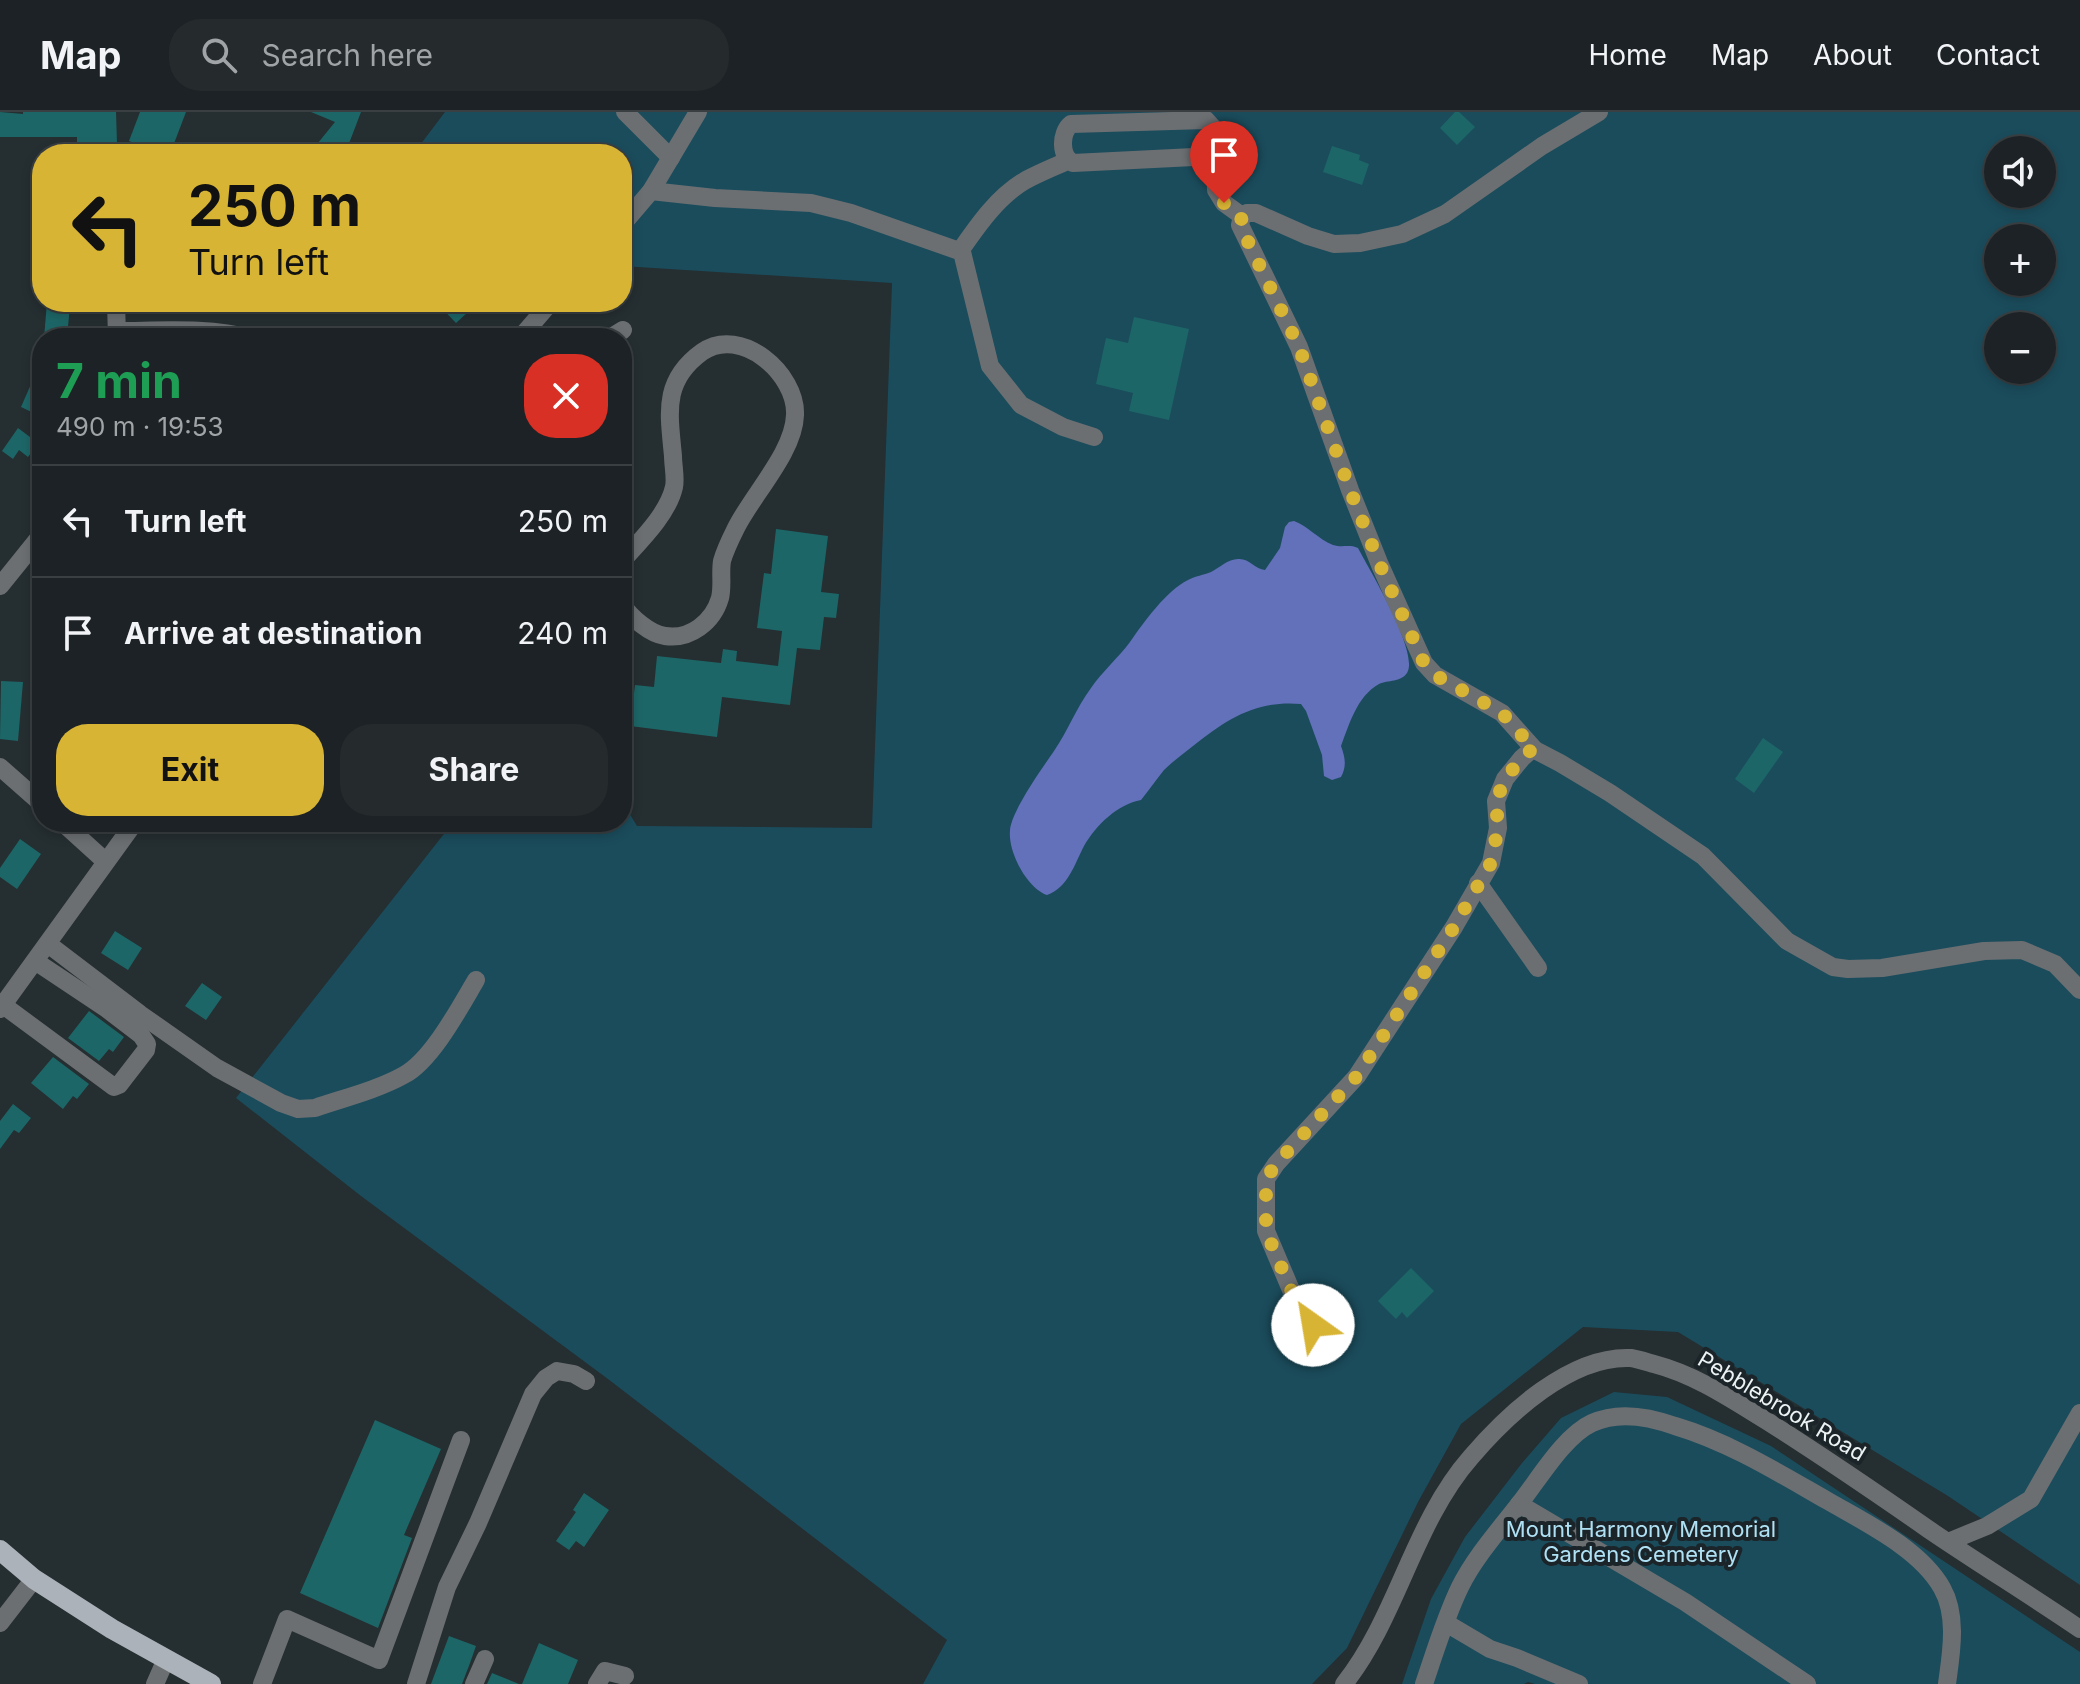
<!DOCTYPE html>
<meta charset="utf-8">
<style>
body{margin:0;font-family:Inter,sans-serif;background:#252a2d;color:#f1f3f6;height:100vh;display:flex;flex-direction:column;font-size:30px;white-space:nowrap}
*{box-sizing:border-box;margin:0}
p{font-size:26px;color:#a0a4a7}
.icon{flex:none;width:44px;height:44px;fill:none;stroke:currentColor;stroke-width:2;stroke-linecap:round;stroke-linejoin:round}
.map{position:relative;flex:1;overflow:hidden}
.details{position:absolute;left:32px;top:216px;width:600px;height:504px;display:flex;flex-direction:column;background:#1c2225;border-radius:32px;box-shadow:0 4px 12px #0003,0 0 0 2px #3a3f42}
.details>*{flex:none}
.top-card{position:absolute;left:32px;top:32px;width:600px;height:168px;border-radius:32px;box-shadow:0 4px 12px #0003,0 0 0 2px #3a3f42;background:#d8b434;color:#111;overflow:hidden}
.fabs{position:absolute;left:1984px;top:24px;display:grid;gap:16px}
.fabs a{display:grid;place-items:center;width:72px;height:72px;border-radius:50%;background:#1c2225;box-shadow:0 4px 12px #0003,0 0 0 2px #3a3f42;font-size:40px}
.pin{position:absolute;display:grid;place-items:center;width:68px;height:68px;color:#fff;margin:-82px -34px;border-radius:50% 50% 50% 0;rotate:-45deg;box-shadow:0 0 8px #0007}
.pin .icon{rotate:45deg}
.me{position:absolute;width:88px;margin:-44px;rotate:328deg;stroke-linejoin:round;filter:drop-shadow(0 0 6px #0008)}
.turn{display:flex;align-items:center;gap:28px;height:168px;padding:0 24px;font-size:36px}
.turn .icon{width:104px;height:104px;stroke-width:2.5}
.turn b{display:block;font-size:56px;line-height:68px}
.round{display:grid;place-items:center;flex:none;width:84px;height:84px;border-radius:32px;background:#252a2d}
.headline{display:flex;align-items:center;justify-content:space-between;height:136px;padding:0 24px}
h1{font-size:48px;font-weight:700;line-height:60px;color:#1e9e55}
.cta{display:flex;gap:16px;margin-top:auto;padding:16px 24px}
.cta a{flex:1;height:92px;border-radius:32px;background:#d8b434;color:#111;font-size:32px;font-weight:700;line-height:92px;text-align:center}
.cta a+a{background:#252a2d;color:#f1f3f6}
ul{padding:0;list-style:none}
li{display:flex;align-items:center;gap:24px;height:112px;padding:0 24px;border-top:2px solid #3a3f42}
li div{flex:1}
li b{display:block;font-size:30px}
li em{font-style:normal}
header{display:flex;align-items:center;gap:48px;box-sizing:border-box;height:112px;padding:0 40px;background:#1c2225;border-bottom:2px solid #3a3f42}
header strong{font-size:38px}
nav{display:flex;gap:44px;margin-inline-start:auto;font-size:28px}
.search{width:560px;height:72px;background:#252a2d;display:flex;align-items:center;gap:20px;box-sizing:border-box;padding:0 28px;border-radius:32px;color:#a0a4a7;font-size:30px}
.map>svg:first-child{display:block}
.green{fill:#1b4c5c;fill-rule:evenodd}
.water{fill:#6370ba}
.building{fill:#1d6667}
.lines{fill:none;stroke-linecap:round;stroke-linejoin:round}
.minor{stroke:#6c6f72;stroke-width:18}
.major{stroke:#abb2b9;stroke-width:20}
.route{stroke:#d8b434;stroke-width:14;stroke-dasharray:0 25.2}
.labels{text-anchor:middle;dominant-baseline:central;stroke-width:8;stroke-linejoin:round;paint-order:stroke}
.street-label{font-size:22px;fill:#edf3f5;stroke:#1b2428}
.park-label{font-size:22px;fill:#afe1f4;stroke:#1b2428}
</style>
<header>
<strong>Map</strong>
<div class="search"><svg class="icon" aria-label="search" viewBox="0 0 24 24"><circle cx="10" cy="10" r="6"/><path d="M15 15l6 6"/></svg>Search here</div>
<nav><a>Home</a><a>Map</a><a>About</a><a>Contact</a></nav>
</header>
<div class="map">
<svg width="2080" height="1572" viewBox="0 0 2080 1572">
<rect width="100%" height="100%" fill="#252e31"/>
<g class="green">
<path d="M445,0H2080V1473L1948,1384L1678,1220L1583,1215L1461,1312L1418,1390L1347,1536L1312,1572H923L947,1528L608,1267L361,1084L236,986L451,713L448,710H622V689L637,714L872,716L892,171L622,154V42H416L414,41ZM1998,38H2042V82H1998ZM1998,126H2042V170H1998ZM1998,214H2042V258H1998Z"/>
<polygon points="1614,1280 1667,1285 1771,1334 2080,1540 2080,1572 1535,1572 1528,1570 1524,1572 1402,1572 1431,1487 1465,1425 1522,1351 1561,1306"/>
</g>
<path class="water" d="M1294,409C1308,414 1318,427 1333,433C1342,436 1349,432 1358,436C1369,457 1420,541 1407,561C1401,570 1388,568 1379,572C1357,584 1349,613 1341,634C1345,645 1347,654 1341,665L1332,668L1324,664L1322,643L1306,599L1301,592C1256,588 1227,607 1193,634C1183,642 1173,649 1164,658C1156,668 1149,678 1141,688C1118,692 1096,713 1084,734C1075,751 1068,776 1047,783C1027,776 1008,740 1010,719C1010,701 1043,655 1054,639C1068,619 1076,596 1091,576C1102,560 1118,546 1130,530C1144,510 1166,479 1188,468C1195,464 1204,463 1211,460C1219,456 1228,447 1238,447C1249,446 1255,457 1265,458L1280,436L1285,415L1289,410Z"/>
<g class="building">
<polygon points="0,0 23,2 23,0 116,0 117,31 77,33 77,25 0,25"/>
<polygon points="140,0 186,0 170,42 164,42 129,29"/>
<polygon points="311,0 361,0 345,42 309,42 335,10"/>
<polygon points="1455,0 1459,0 1475,15 1457,33 1440,16"/>
<polygon points="1332,34 1360,43 1359,48 1369,52 1362,73 1323,60"/>
<polygon points="47,190 70,193 67,226 44,226"/>
<polygon points="436,190 479,190 456,211"/>
<polygon points="1134,205 1189,217 1169,308 1129,299 1133,281 1096,272 1106,226 1128,231"/>
<polygon points="42,247 42,305 21,295"/>
<polygon points="18,316 38,331 28,345 19,338 13,347 2,339"/>
<polygon points="776,417 828,424 821,480 839,482 836,506 824,505 820,538 797,536 790,593 722,585 717,625 630,614 635,573 654,575 657,544 721,551 723,537 737,539 736,549 778,554 782,519 757,516 764,461 771,462"/>
<polygon points="1,569 23,570 18,629 0,627"/>
<polygon points="1763,626 1783,640 1754,681 1735,667"/>
<polygon points="20,727 41,742 17,777 0,765 0,756"/>
<polygon points="115,819 142,836 128,858 101,841"/>
<polygon points="202,871 222,885 206,908 185,894"/>
<polygon points="89,899 124,925 113,940 109,937 99,949 68,926"/>
<polygon points="53,945 89,972 77,987 73,984 63,997 31,971"/>
<polygon points="13,992 31,1006 19,1021 14,1018 0,1037 0,1009"/>
<polygon points="1411,1156 1434,1179 1407,1206 1402,1200 1396,1207 1378,1189"/>
<polygon points="375,1308 441,1337 404,1423 412,1426 378,1516 300,1481"/>
<polygon points="584,1381 609,1398 584,1435 576,1429 569,1438 556,1429 576,1400 573,1398"/>
<polygon points="449,1524 476,1534 470,1551 462,1572 431,1572"/>
<polygon points="539,1531 578,1548 568,1572 522,1572"/>
<polygon points="492,1561 519,1572 487,1572"/>
</g>
<g class="lines">
<g class="minor">
<polyline points="625,0 671,46"/>
<polyline points="1599,0 1542,34 1445,102 1402,122 1360,131 1334,132 1308,124 1256,101 1247,101 1242,104 1240,113 1299,235 1350,378 1380,453 1424,551 1435,563 1502,601 1535,638 1560,651 1610,681 1703,744 1787,829 1833,855 1848,857 1882,856 1984,839 2022,838 2055,852 2080,878"/>
<path d="M1214,44L1073,51C1060,45 1060,21 1071,12L1206,8L1214,17L1216,78L1224,91L1242,104"/>
<polyline points="651,79 715,86 811,91 851,101 962,140 990,254 1021,293 1063,315 1094,325"/>
<polyline points="622,113 651,79 698,0"/>
<path d="M960,139C978,113 998,84 1026,68C1039,61 1054,55 1067,49"/>
<polyline points="116,190 117,226"/>
<path d="M118,219C156,219 213,215 248,226"/>
<polyline points="520,226 551,190"/>
<polyline points="610,226 623,218"/>
<path d="M622,449C640,429 668,402 674,375C676,366 673,354 673,344C669,301 662,269 702,240C741,213 797,262 795,303C794,340 753,382 736,416C731,426 725,438 722,449C720,461 723,474 720,486C713,510 690,528 665,524C650,522 630,505 622,492"/>
<polyline points="0,474 42,422"/>
<polyline points="0,655 42,692"/>
<polyline points="62,710 105,749"/>
<polyline points="1478,771 1538,856"/>
<path d="M48,832L140,902L217,956L281,991L298,997L315,996C344,986 377,978 404,963C432,948 460,895 476,868"/>
<polyline points="3,893 114,975 119,973 146,938 147,932 141,923 107,897 35,849"/>
<polyline points="0,897 135,710"/>
<polyline points="1313,1213 1294,1185 1266,1119 1266,1067 1276,1052 1357,964 1454,815 1491,751 1498,716 1496,689 1505,667 1522,646 1530,639 1535,638"/>
<polyline points="1519,1392 1685,1490 1807,1572"/>
<polyline points="1948,1430 1987,1414 2031,1387 2080,1301"/>
<polyline points="0,1511 34,1467"/>
<polyline points="1446,1511 1490,1537 1517,1546 1579,1572"/>
<polyline points="155,1572 166,1547"/>
<polyline points="262,1572 287,1507 379,1548 461,1328"/>
<polyline points="416,1572 447,1475 478,1411 533,1282 546,1266 557,1259 574,1262 586,1269"/>
<polyline points="474,1572 485,1547"/>
<polyline points="597,1572 605,1559 625,1564"/>
<path d="M1344,1572C1398,1504 1413,1411 1471,1345C1507,1303 1570,1243 1631,1246C1638,1247 1647,1250 1654,1252C1696,1263 1731,1287 1767,1309C1822,1344 1875,1380 1928,1417C1978,1451 2030,1483 2080,1517"/>
<path d="M1424,1572C1435,1540 1445,1506 1460,1475C1475,1445 1499,1418 1520,1391C1539,1367 1564,1324 1592,1311C1618,1299 1650,1305 1675,1314C1729,1330 1779,1361 1828,1389C1866,1411 1920,1437 1942,1476C1958,1504 1951,1542 1947,1572"/>
</g>
<polyline class="major" points="0,1438 34,1467 112,1517 211,1572"/>
</g>
<g class="lines">
<polyline class="route" points="1224,91 1242,104 1240,113 1299,235 1350,378 1380,453 1424,551 1435,563 1502,601 1535,638 1530,639 1522,646 1505,667 1496,689 1498,716 1491,751 1454,815 1357,964 1276,1052 1266,1067 1266,1119 1294,1185 1313,1213"/>
</g>
<g class="labels">
<g class="street-label">
<text transform="translate(1782 1294) rotate(31)">Pebblebrook Road</text>
</g>
<g class="park-label">
<text x="1641" y="1417">Mount Harmony Memorial<tspan x="1641" dy="25">Gardens Cemetery</tspan></text>
</g>
</g>
</svg>
<div class="fabs">
<a><svg class="icon" aria-label="sound" viewBox="0 0 24 24"><path d="M4 9h4l5-4v14l-5-4H4zM17 9q2 3 0 6"/></svg></a>
<a>+</a>
<a>−</a>
</div>
<div class="pin" style="left:1224px;top:91px;background:#d93025"><svg class="icon" aria-label="arrive" viewBox="0 0 24 24"><path d="M6 21V4h12l-3 4 3 4H6"/></svg></div>
<svg class="me" style="left:1313px;top:1213px" viewBox="-20 -20 40 40"><circle r="19" fill="#fff"/><path d="M0-13L10 11 0 6-10 11z" fill="#d8b434"/></svg>
<div class="top-card">
<div class="turn"><svg class="icon" aria-label="left" viewBox="0 0 24 24"><path d="M17 20v-9H6M10 6l-5 5 5 5"/></svg><div><b>250 m</b>Turn left</div></div>
</div>
<section class="details">
<div class="headline"><div><h1>7 min</h1><p>490 m · 19:53</p></div><a class="round" style="background:#d93025;color:#fff"><svg class="icon" aria-label="close" viewBox="0 0 24 24"><path d="M6 6l12 12M18 6L6 18"/></svg></a></div>
<ul>
<li><svg class="icon" aria-label="left" viewBox="0 0 24 24"><path d="M17 20v-9H6M10 6l-5 5 5 5"/></svg><div><b>Turn left</b></div><em>250 m</em></li>
<li><svg class="icon" aria-label="arrive" viewBox="0 0 24 24"><path d="M6 21V4h12l-3 4 3 4H6"/></svg><div><b>Arrive at destination</b></div><em>240 m</em></li>
</ul>
<div class="cta"><a>Exit</a><a>Share</a></div>
</section>
</div>
